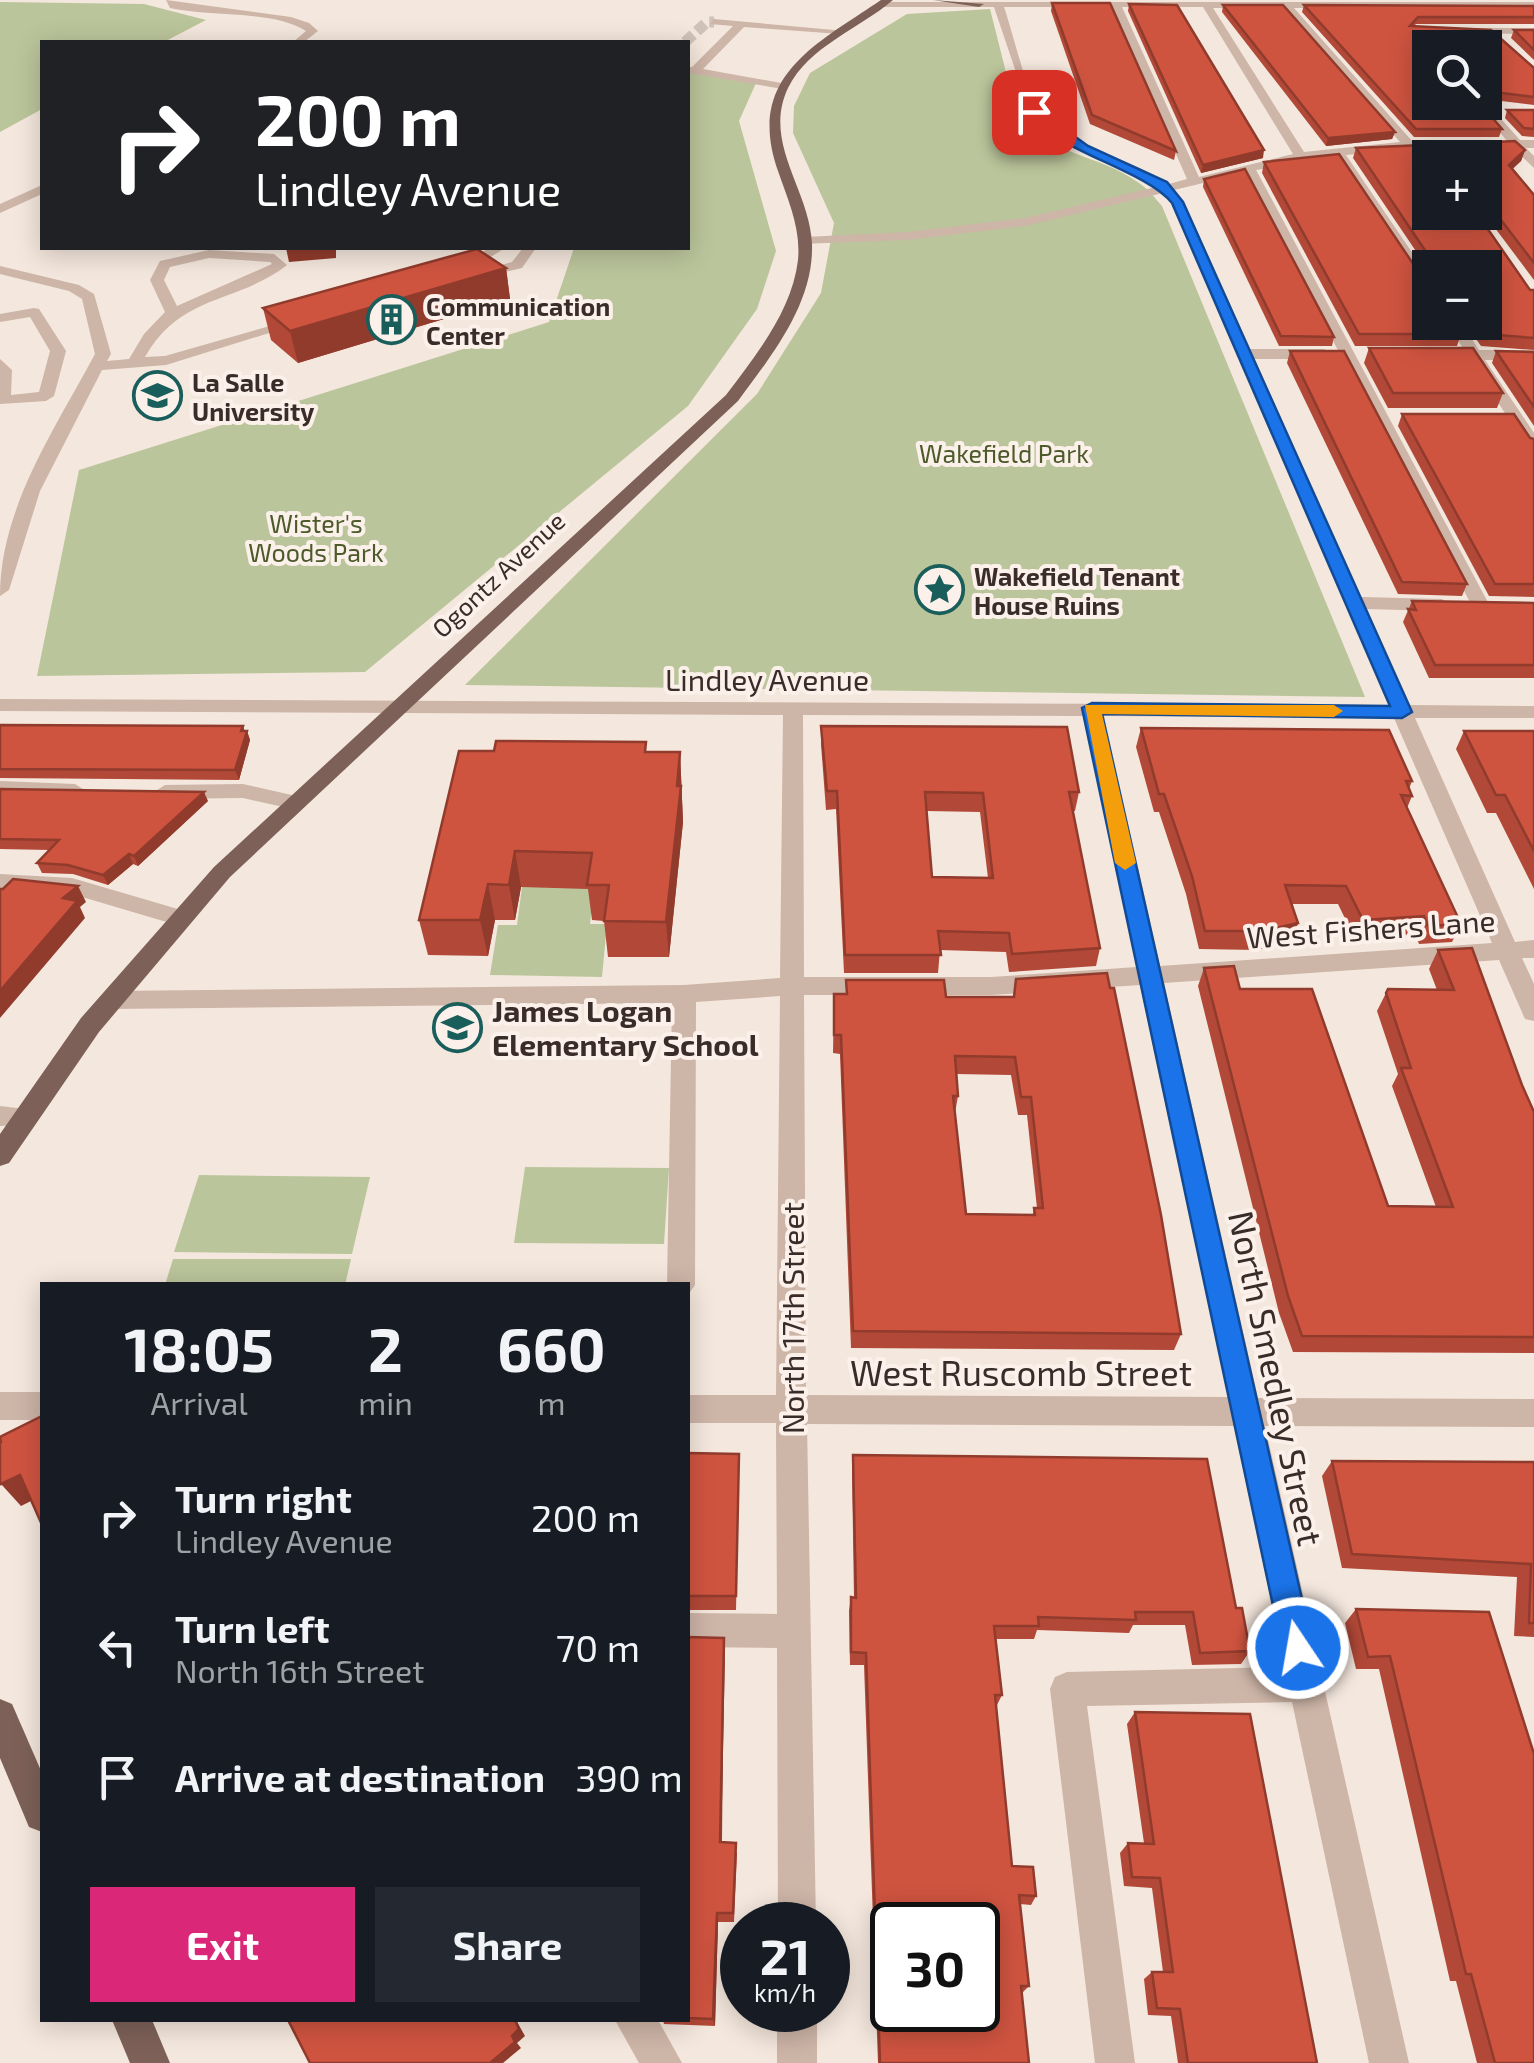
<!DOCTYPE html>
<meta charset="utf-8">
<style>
body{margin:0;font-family:"Exo 2",sans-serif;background:#242831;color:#f1f3f6;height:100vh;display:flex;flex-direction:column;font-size:38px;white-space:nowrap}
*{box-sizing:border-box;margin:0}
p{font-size:32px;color:#9ea1a6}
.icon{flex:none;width:55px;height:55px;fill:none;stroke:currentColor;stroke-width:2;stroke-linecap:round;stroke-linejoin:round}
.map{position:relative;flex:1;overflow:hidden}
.drawer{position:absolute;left:40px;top:1282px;width:650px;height:740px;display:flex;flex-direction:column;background:#171b24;border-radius:0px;box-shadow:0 5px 25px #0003}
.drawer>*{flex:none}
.hud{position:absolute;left:40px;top:40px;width:650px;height:210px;border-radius:0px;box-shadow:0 5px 25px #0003;background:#202124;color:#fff;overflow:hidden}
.controls{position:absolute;left:1412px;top:30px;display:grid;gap:20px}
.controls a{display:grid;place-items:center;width:90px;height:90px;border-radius:0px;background:#171b24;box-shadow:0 5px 25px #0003;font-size:50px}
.speed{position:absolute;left:720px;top:1902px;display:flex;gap:20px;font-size:50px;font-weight:700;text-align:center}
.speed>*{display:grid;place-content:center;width:130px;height:130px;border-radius:50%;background:#171b24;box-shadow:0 5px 25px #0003;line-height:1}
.speed small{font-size:25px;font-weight:400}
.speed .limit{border:5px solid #111;border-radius:15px;background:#fff;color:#111}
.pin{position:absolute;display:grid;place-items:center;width:85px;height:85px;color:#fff;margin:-42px;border-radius:20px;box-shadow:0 5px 15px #0006}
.me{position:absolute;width:110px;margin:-55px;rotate:348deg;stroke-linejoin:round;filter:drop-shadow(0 0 8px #0008)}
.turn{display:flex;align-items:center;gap:35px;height:210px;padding:0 50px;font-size:45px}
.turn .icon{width:130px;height:130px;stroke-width:2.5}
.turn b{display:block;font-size:70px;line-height:85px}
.eta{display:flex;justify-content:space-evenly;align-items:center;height:170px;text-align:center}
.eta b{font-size:60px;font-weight:700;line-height:70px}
.button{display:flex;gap:20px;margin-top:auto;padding:20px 50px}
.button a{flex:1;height:115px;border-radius:0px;background:#db2777;color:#fff;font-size:40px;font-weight:700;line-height:115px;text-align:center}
.button a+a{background:#242831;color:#f1f3f6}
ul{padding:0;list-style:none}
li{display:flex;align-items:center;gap:30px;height:130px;padding:0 50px}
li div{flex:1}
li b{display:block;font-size:38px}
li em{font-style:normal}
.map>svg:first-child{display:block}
.green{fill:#bbc59b}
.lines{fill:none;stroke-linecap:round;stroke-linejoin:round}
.minor-tunnel{stroke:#cfc2b9;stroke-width:11;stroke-dasharray:11 5;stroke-linecap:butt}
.minor{fill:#cdb5a7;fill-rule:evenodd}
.major{fill:#7d6158;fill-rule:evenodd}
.wall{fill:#b24837;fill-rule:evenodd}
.shaded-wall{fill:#913b2d}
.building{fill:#cf5440;stroke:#913b2d;stroke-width:2.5;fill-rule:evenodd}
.route{fill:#1a73e8;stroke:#114b97;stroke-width:2.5}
.slow{fill:#f59e0b}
.labels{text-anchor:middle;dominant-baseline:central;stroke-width:8;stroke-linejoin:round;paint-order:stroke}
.far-poi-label{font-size:25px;font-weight:bold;fill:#3a2c28;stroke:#fbf1ea;text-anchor:start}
.far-park-label{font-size:25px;fill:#4d5a2a;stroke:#fbf1ea}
.far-street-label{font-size:25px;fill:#3a2c28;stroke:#fbf1ea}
.street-label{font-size:30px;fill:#3a2c28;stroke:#fbf1ea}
.poi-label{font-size:30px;font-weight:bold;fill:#3a2c28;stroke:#fbf1ea;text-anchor:start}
.near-street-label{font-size:35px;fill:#3a2c28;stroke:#fbf1ea}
</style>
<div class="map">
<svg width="1534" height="2063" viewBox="0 0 1534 2063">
<rect width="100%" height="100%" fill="#f4e7dd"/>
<g class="green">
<polygon points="0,2 144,4 206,20 164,42 42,42 42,109 0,132"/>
<path d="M990,9L1016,112C1045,155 1100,154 1139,183C1148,189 1155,198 1162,206L1365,697L465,685L757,394L821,293L834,223L793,133L794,106L810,73L907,14Z"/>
<polygon points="688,72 756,83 739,121 776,251 757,309 688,406 365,672 37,676 79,470 549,322 574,248 688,248"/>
<polygon points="522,887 594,887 590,924 607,924 602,977 490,975 498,925 517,925"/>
<polygon points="525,1167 669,1168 664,1244 514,1243"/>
<polygon points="199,1175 370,1177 352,1254 174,1252"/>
<polygon points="173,1259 351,1259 345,1285 165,1285"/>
</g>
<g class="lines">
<polyline class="minor-tunnel" points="685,42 707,22 714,22"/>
<g class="minor">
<path d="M166,0L291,17L309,23L318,31L304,42H293L306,31C275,10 209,17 170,8Z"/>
<path d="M879,2H1534V8H1294L1412,141H1507L1475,102L1485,101L1520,140H1534V148H1526L1534,156V168L1513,148L1409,149L1346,155L1430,279V293L1425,292L1335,156L1256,170L1490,606L1488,610H1474L1472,606L1245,173L1174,190L1184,202L1250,349H1324L1332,354L1324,359H1254L1361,597L1442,599L1451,605L1442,611L1366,609L1409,705L1534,706V718H1415L1515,942L1534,940V958H1522L1534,984V1021L1525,1019L1499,960L1164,983L1258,1398L1534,1399V1427L1265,1426L1409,2063H1369L1292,1702L1087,1706L1135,2063H1095L1050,1689L1055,1677L1067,1672L1285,1667L1234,1426L807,1424L816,1925H778L777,1648L688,1647V1613L777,1614L776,1423H688V1395H776L780,996L696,1002L695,1285L688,1295V1285H667L672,1003L110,1009L98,1000L110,991L684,985L780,978L783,715L0,711V699L1389,705L1172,203L1163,193L1025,226L907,240L800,244V238L805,237L907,232L1025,218L1156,187L1064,141L1030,114L994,7H883ZM1004,7H1111L1187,179L1169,184C1134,159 1062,145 1040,111C1026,91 1013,33 1004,7ZM1122,7H1203L1293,154L1199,177ZM1213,8H1283L1400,142L1304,152ZM803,715L1083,716L1137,967L991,977H804ZM1104,716L1394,718L1492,943L1160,966ZM1140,985L1228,1397L806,1395L804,995H991Z"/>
<polygon points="714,19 845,31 840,34 744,27 703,69 787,84 783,89 688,73 688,67 692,67 733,26 710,24"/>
<polygon points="1461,28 1534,28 1534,34 1457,33"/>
<polygon points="42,185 42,194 0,213 0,204"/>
<polygon points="489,248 505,248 465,273 453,270"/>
<polygon points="523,248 536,248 522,268 474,279 467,275 512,262"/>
<path d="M209,250L274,254L287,265C237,304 181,293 145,357L165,356L301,317L308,321L166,365L102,370L40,491L9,590L0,596C0,508 55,429 95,354L82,299L69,291L0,274V266L79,285L94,294L111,354L107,361L129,359L144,334L165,312L150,280L160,261ZM209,258L270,262L272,264L177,306L164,280L170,267Z"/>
<polygon points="34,308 39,309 66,351 54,396 46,401 0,404 0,359 12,370 11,395 39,392 50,351 30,317 0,322 0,314"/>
<polygon points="1446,322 1461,322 1479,350 1534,350 1534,360 1485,360 1534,433 1534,450 1528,448 1470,360 1439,358 1439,352 1464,350"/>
<polygon points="0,781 75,784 86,791 75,798 0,795"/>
<polygon points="243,784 305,798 308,803 297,810 243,798 165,799 154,792 165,785"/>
<polygon points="0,874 72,878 188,912 192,918 180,926 72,894 0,890"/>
<polygon points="0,1106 34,1110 38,1117 34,1124 0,1126"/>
<rect x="0" y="1392" width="42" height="28"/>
<rect x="777" y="2010" width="40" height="53"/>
<polygon points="615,2020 658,2020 682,2063 639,2063"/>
</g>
<g class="major">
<path d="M881,0H893C859,29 809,46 788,88C762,143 810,190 812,244C814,304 771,356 738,401L230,877L99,1032L9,1163L0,1166V1134L81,1018L214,867L726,395C756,355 792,311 798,260C801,228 788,200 778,171C745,77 815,45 881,0Z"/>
<polygon points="933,0 984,4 979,7"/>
<polygon points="0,1699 12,1704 42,1773 42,1832 29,1827 0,1758"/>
<polygon points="112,2020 152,2020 170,2063 130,2063"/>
</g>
</g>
<g class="wall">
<polygon points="1052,3 1176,151 1174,160 1090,124 1051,11"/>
<polygon points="1129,4 1263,158 1201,173 1128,11"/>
<polygon points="1223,5 1395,132 1392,139 1326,146 1222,12"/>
<polygon points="1304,5 1534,6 1534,24 1416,24 1414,26 1491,30 1534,68 1534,105 1485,99 1485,48 1430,48 1430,102 1479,102 1502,129 1499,137 1414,137 1302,12"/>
<polygon points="1514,30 1534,30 1534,60 1511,38"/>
<polygon points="1507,110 1534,110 1534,137 1522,136 1505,118"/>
<polygon points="1515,141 1525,150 1521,161 1512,169 1534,195 1534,280 1483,212 1485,212 1485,158 1430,158 1430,212 1476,212 1530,290 1534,290 1534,350 1481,346 1464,322 1485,322 1485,268 1430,268 1430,272 1353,158 1356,148"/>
<polygon points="1264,162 1461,334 1457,346 1355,346 1262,173"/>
<polygon points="1204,179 1334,337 1332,346 1279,346 1203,187"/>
<polygon points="506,268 510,299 298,363 271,340 263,308"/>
<polygon points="1369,348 1503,393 1497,408 1388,408 1364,363"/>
<polygon points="1290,351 1467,584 1462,596 1398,594 1287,363"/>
<polygon points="1496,351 1534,352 1534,426 1492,363"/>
<polygon points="1402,414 1534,439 1534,597 1489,596 1398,426"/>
<polygon points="1412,601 1534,603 1534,678 1429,678 1403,622"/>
<polygon points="0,725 243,726 244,731 247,731 250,740 239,780 0,778"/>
<path d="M821,726L1079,792L1075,811H1073L1100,948L1096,966L1009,972L1006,952L940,950L938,973H844L836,809L826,810L821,744ZM927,811L980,812L988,878L932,877Z"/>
<polygon points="1141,728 1412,781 1409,789 1412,796 1407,808 1461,924 1452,942 1419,944 1415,934 1355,939 1338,904 1291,904 1298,923 1291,941 1257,950 1199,949 1186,894 1159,812 1154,812 1136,747"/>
<polygon points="1464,731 1534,731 1534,889 1496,813 1487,813 1456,749"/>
<polygon points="646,742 646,752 680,752 683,822 669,957 608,957 604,921 592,920 588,889 521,887 515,920 495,920 488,956 428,955 419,920 494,751"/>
<polygon points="0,789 208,801 138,866 133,864 108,885 73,874 42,873 37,863 50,850 0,849"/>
<polygon points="1438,950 1522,1085 1534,1112 1534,1353 1293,1352 1279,1313 1198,986 1204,968 1240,989 1388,1206 1436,1207 1392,1086 1398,1074 1377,1011 1388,989 1437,990 1429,969"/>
<path d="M1016,979L1181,1334L1174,1350L851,1348L840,1054L833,1053L834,994H846V980L946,997H1013ZM956,1074L1011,1075L1018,1115H1027L1037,1208H1034L1033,1214H966L955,1113L958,1096Z"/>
<polygon points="688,1453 739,1469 736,1610 688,1610"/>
<polygon points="853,1455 1236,1608 1250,1651 1241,1664 1192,1665 1185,1625 1133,1625 1129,1633 1037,1630 1034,1639 995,1639 1002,1695 996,1707 1012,1866 1036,1896 1031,1905 1020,1904 1029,1986 1022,1993 1029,2063 878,2063 864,1665 850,1665 849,1611 851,1597 854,1598 852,1471"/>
<polygon points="1332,1461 1534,1462 1534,1637 1514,1636 1517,1577 1342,1568 1322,1476"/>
<polygon points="1356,1609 1534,1754 1534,2063 1477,2063 1456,1981 1450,1981 1379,1669 1356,1669 1345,1623"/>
<polygon points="688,1637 724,1638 722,1843 737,1853 734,1922 718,1922 715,2026 664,2024 663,2020 688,2020"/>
<polygon points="1135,1712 1317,2063 1178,2063 1171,2016 1148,2015 1144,1979 1152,1972 1163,1972 1152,1888 1124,1886 1120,1853 1128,1843 1144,1843 1127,1724"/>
</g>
<g class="shaded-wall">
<polygon points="1395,132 1392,139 1326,146 1328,138"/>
<polygon points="1264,150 1263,158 1201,173 1203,165"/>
<polygon points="1525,150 1521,161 1505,176 1509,165"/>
<polygon points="286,248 336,248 336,258 289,262"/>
<polygon points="506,268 510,299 298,363 290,331"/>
<polygon points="243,726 246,735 247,731 250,740 239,780 235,770"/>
<polygon points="680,752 683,822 669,957 666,922"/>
<polygon points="204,792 208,801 138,866 134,856"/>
<polygon points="515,851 521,887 515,920 509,885"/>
<polygon points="129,854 133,864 108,885 103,875"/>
<polygon points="488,884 495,920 488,956 480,920"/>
<polygon points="78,886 86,902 80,907 85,918 0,1018 0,991 63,898"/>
<polygon points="1298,923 1291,941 1257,950 1263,931"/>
<polygon points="20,1475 39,1497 21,1506 1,1484"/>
<polygon points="724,1638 725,1651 721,1852 720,1842"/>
<polygon points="717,1913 718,1922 715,2026 713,2019"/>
<polygon points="515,2020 516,2020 525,2036 517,2043 521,2048 503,2063 490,2063 512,2036"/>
</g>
<g class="building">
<polygon points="1052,3 1110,3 1176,151 1092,115"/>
<polygon points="1129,4 1177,5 1264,150 1203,165"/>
<polygon points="1223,5 1283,5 1395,132 1328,138"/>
<polygon points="1304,5 1534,6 1534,17 1418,17 1410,26 1491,30 1534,68 1534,97 1485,91 1485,48 1430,48 1430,102 1479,102 1502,129 1416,129"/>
<polygon points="1514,30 1534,30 1534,50"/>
<polygon points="1507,110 1534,110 1534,129 1524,128"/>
<polygon points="1515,141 1525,150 1509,165 1534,195 1534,263 1485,199 1485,158 1430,158 1430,212 1476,212 1530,290 1534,290 1534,338 1485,334 1477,322 1485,322 1485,268 1437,268 1356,148"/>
<polygon points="1339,154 1426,283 1430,284 1430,322 1454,322 1461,334 1359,334 1264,162"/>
<polygon points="1245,169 1334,337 1281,336 1204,179"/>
<polygon points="477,249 506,268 290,331 263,308"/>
<polygon points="1369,348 1473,348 1503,393 1393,393"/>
<polygon points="1290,351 1344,351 1467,584 1402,582"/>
<polygon points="1496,351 1534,352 1534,407"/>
<polygon points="1402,414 1514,414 1530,438 1534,439 1534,584 1495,584"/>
<polygon points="1412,601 1534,603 1534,665 1435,665 1408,609 1416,610"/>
<polygon points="0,725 243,726 241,731 247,731 235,770 0,769"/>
<path d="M821,726L1067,727L1079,792H1069L1100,948L1012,954L1009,933L938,931L941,955H845L837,791H827ZM925,792L983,793L993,878L932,877Z"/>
<polygon points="1141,728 1389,730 1412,781 1406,781 1412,796 1401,795 1461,924 1428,926 1424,916 1363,920 1346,886 1285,885 1298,923 1263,931 1205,931 1192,876 1164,794 1159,794"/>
<polygon points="1464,731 1534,731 1534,851 1505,795 1496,795"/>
<polygon points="496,741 646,742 645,752 680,752 677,786 681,786 666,922 604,921 609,885 587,885 592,853 515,851 509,885 488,884 480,920 419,920 459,751 494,751"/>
<polygon points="0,789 204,792 134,856 129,854 103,875 68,865 37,863 59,840 0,839"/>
<polygon points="13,879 78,886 63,898 77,901 0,991 0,889 3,889"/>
<polygon points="1472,948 1522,1085 1534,1112 1534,1337 1302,1336 1288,1296 1204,968 1234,966 1240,989 1312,989 1388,1206 1453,1207 1401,1068 1411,1068 1386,993 1388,989 1454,990 1438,950"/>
<path d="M1107,973L1110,988H1114L1161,1215L1181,1334L853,1331L841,1035H834V994H847L846,980H944L946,997H1014L1016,979ZM955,1056L1015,1057L1021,1097H1031L1043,1208H1034L1035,1215L966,1214L953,1096H958Z"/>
<polygon points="42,1416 42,1525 20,1475 1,1484 0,1482 0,1443 1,1442 0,1437"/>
<polygon points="688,1453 739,1454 736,1596 688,1596"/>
<path d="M853,1455L1207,1459L1236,1608H1242L1250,1651L1200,1653L1193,1612H1135L1136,1620L1038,1617L1039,1626H994L1002,1695H995L1012,1866L1033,1867L1036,1896L1019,1895L1029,1986H1021L1029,2063H880L866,1653L851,1652V1597L856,1598ZM892,1925H978V2010H892Z"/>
<polygon points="1332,1461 1534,1462 1534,1623 1529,1623 1531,1564 1352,1554"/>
<polygon points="1356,1609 1489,1612 1534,1754 1534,2063 1495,2063 1471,1974 1466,1974 1390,1656 1368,1657"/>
<polygon points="688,1637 724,1638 720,1842 736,1843 733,1913 717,1913 713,2019 688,2018"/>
<polygon points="1135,1712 1250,1714 1317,2063 1188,2063 1180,2009 1157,2008 1152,1972 1173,1972 1160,1878 1132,1877 1128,1843 1154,1844"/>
<polygon points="288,2020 515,2020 519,2029 512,2036 515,2042 490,2063 310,2063"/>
</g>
<path class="route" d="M1031,110H1038L1088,146L1167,182L1183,202L1412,712L1402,718L1102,714L1313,1648L1309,1659L1298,1664L1287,1659L1282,1648L1082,708L1092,703L1390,706L1172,203C1144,168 1043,148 1031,110Z"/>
<polygon class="slow" points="1085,705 1334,705 1343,711 1334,717 1102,714 1136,863 1125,870 1115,863"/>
<defs>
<symbol id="building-ring" viewBox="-11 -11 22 22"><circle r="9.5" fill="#fbf1ea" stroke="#1a5e5c" stroke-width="1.5"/><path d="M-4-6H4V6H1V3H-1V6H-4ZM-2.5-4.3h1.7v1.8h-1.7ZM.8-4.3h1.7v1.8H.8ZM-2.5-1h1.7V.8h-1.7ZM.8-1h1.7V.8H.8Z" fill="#1a5e5c"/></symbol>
<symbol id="university-ring" viewBox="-11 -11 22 22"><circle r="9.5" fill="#fbf1ea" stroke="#1a5e5c" stroke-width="1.5"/><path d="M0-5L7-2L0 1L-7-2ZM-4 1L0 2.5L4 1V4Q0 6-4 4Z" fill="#1a5e5c"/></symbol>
<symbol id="sight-ring" viewBox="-11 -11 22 22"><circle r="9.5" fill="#fbf1ea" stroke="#1a5e5c" stroke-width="1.5"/><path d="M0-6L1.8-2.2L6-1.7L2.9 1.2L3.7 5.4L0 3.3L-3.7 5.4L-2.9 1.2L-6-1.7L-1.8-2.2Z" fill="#1a5e5c"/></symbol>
<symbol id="school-ring" viewBox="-11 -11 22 22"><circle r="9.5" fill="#fbf1ea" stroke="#1a5e5c" stroke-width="1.5"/><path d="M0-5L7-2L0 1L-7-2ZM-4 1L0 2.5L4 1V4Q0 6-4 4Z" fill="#1a5e5c"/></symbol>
</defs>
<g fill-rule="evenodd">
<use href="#building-ring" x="364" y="292" width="55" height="55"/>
<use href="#university-ring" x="130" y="368" width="55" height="55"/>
<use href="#sight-ring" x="912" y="562" width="55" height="55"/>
<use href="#school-ring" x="430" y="1000" width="55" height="55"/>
</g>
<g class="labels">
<g class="far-poi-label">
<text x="426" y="306">Communication<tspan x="426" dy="29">Center</tspan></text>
<text x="192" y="382">La Salle<tspan x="192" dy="29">University</tspan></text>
<text x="974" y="576">Wakefield Tenant<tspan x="974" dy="29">House Ruins</tspan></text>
</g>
<g class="far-park-label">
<text x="1004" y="453">Wakefield Park</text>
<text x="316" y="523">Wister's<tspan x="316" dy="29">Woods Park</tspan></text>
</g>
<g class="far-street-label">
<text transform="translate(498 574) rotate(-43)">Ogontz Avenue</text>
</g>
<g class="street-label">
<text x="767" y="679">Lindley Avenue</text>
<text transform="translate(1371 928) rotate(-4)">West Fishers Lane</text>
<text transform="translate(792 1318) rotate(-90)">North 17th Street</text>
</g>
<g class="poi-label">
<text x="492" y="1010">James Logan<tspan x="492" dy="34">Elementary School</tspan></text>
</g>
<g class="near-street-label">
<text x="1021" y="1372">West Ruscomb Street</text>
<text transform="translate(1277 1378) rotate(78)">North Smedley Street</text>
</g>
</g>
</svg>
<div class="controls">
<a><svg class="icon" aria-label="search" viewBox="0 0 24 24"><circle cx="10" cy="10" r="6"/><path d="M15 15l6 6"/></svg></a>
<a>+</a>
<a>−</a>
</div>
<div class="speed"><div>21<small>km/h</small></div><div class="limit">30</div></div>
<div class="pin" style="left:1034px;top:112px;background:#d93025"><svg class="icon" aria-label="arrive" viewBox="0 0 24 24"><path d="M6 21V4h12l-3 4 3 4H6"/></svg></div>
<svg class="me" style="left:1298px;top:1648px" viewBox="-20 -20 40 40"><circle r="17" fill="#1a73e8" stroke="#fff" stroke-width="3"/><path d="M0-11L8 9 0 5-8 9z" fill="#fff"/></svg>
<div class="hud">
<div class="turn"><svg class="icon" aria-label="right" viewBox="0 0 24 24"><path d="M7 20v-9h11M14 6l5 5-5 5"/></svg><div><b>200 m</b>Lindley Avenue</div></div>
</div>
<section class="drawer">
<div class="eta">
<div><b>18:05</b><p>Arrival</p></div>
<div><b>2</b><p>min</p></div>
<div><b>660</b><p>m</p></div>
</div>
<ul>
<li><svg class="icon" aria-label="right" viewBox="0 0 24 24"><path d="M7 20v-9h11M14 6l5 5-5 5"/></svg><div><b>Turn right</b><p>Lindley Avenue</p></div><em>200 m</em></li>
<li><svg class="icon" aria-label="left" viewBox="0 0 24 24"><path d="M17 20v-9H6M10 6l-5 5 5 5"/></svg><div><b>Turn left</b><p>North 16th Street</p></div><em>70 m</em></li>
<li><svg class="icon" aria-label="arrive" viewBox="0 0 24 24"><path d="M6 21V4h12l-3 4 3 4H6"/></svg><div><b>Arrive at destination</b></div><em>390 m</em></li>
</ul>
<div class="button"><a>Exit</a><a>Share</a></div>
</section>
</div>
